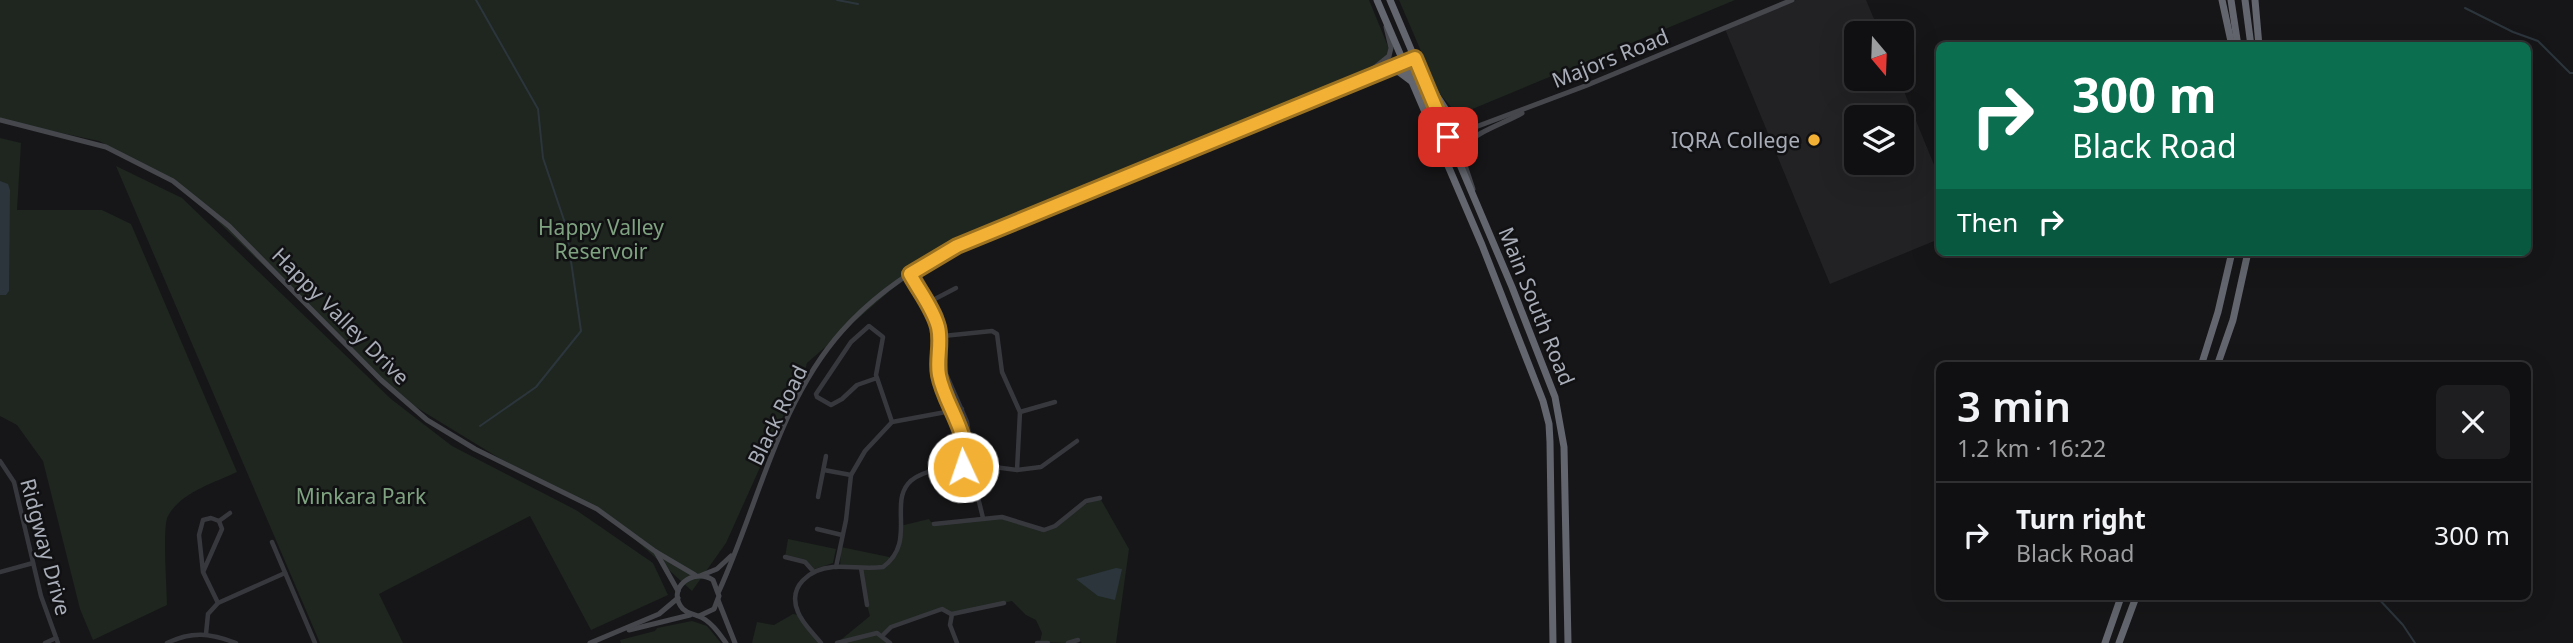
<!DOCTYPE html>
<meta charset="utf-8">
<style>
body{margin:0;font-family:"Noto Sans",sans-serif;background:#1e1e20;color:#f1f3f6;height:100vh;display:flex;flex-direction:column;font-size:26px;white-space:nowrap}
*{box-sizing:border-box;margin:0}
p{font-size:23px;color:#9c9d9f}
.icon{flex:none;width:38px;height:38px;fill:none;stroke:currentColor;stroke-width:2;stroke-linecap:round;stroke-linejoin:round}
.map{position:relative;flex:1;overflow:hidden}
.side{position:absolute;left:1936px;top:362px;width:595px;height:238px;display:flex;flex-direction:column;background:#101012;border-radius:10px;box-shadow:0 7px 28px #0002,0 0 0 2px #303032}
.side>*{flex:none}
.top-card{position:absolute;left:1936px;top:42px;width:595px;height:214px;border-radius:10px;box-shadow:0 7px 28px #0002,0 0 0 2px #303032;background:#0b6e4f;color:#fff;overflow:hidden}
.needle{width:46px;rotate:161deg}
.buttons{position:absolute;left:1844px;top:21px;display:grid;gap:14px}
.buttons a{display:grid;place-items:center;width:70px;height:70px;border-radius:10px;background:#101012;box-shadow:0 7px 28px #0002,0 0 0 2px #303032;font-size:35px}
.pin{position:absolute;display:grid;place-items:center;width:60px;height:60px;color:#fff;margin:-30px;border-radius:14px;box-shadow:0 4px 10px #0006}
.me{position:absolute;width:77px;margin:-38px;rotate:357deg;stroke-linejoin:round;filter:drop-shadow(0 0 5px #0008)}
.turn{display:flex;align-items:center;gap:24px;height:147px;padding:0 21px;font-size:32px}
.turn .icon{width:91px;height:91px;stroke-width:2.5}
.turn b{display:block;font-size:49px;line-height:60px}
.then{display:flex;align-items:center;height:66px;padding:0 21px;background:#0003;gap:14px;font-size:26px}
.round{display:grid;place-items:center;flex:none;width:74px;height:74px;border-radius:10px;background:#1e1e20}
.summary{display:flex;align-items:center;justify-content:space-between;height:119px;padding:0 21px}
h1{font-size:42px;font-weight:600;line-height:52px}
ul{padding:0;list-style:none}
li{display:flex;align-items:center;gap:21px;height:105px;padding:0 21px;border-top:2px solid #303032}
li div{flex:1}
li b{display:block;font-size:26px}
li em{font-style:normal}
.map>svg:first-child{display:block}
.built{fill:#222225;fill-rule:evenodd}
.green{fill:#1e261f}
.water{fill:#2c353c}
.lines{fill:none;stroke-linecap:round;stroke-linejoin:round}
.stream{stroke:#2c353c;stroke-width:2}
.street{stroke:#37383d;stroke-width:4.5}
.secondary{stroke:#45474d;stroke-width:5}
.highway{stroke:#63666e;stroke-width:7}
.route-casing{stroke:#9d7322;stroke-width:18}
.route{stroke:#f2b134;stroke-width:12}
.poi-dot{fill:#f2b134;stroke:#111113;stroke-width:2.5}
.labels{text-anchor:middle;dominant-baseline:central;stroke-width:5;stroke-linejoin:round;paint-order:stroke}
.street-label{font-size:21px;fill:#a8adb8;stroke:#111113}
.poi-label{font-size:21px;fill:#a8adb8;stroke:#111113;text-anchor:end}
.park-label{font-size:21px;fill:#7fa381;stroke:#111113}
</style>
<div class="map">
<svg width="2573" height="643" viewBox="0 0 2573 643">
<rect width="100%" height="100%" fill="#161618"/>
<path class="built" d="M1796,0H1866L1880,33H1857V79H1899L1939,177V239L1830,284L1725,29ZM1857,117H1902V163H1857Z"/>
<g class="green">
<polygon points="0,0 1369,0 1394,61 938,249 807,363 803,378 798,383 726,543 692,591 606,513 499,458 401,398 177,182 99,141 0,120"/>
<polygon points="1399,0 1735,0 1458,115 1439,93"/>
<path d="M0,138L21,143L17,210H102L131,224L237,472C214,483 181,492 168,516C162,526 167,589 167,605L93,640L80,609L43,461L17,425L0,416Z"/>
<polygon points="116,166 182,198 391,399 452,446 576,510 653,563 668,595 591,630 530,516 379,594 403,643 320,643"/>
<path d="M1100,498L1129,549L1116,643H1082L1078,640L1068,643L1040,642L1042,633L1036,620L1026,615L1012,601L952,614L942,609L891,627L883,635L890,643H837L870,616L863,590L861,568L840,567L841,547L889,557L890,561L896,554L900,526L929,519L931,522C954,522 980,515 1002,517C1016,518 1030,530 1044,530C1060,529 1079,503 1100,498Z"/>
<polygon points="788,539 836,549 833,563 812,570 809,565 785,557"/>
<polygon points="793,614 799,615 821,643 752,643 757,622 774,625"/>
<polygon points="692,621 707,626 721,643 621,643 620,640 655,631 657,628"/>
</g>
<g class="water">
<polygon points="0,181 8,184 10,190 9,291 6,295 0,295"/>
<polygon points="1116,568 1122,569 1115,600 1098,596 1076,579"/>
</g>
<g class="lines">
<g class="stream">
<polyline points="476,0 538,109 543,158 566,226 581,331 536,387 480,426"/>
<polyline points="837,0 858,4"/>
<polyline points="2465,8 2513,32 2538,41 2570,73 2573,73"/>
<polyline points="2377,597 2403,625 2415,643"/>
</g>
<g class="street">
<polyline points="916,270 941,314 945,330 946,374 967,422 973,459"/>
<polyline points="910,274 938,327 939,373 943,389 960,426 967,459 964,464 965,470 968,473 975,472 978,468 977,461 967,459"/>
<polyline points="933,300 956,288"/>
<polyline points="943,336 992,331 997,334 1002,372 1020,412 1017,470"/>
<polyline points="877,378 857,385 842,399 831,405 817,397 816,394 851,342 869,326 883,337 876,375 892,422"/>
<polyline points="1020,412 1055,402"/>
<polyline points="0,461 14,482 41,596 58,643"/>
<polyline points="979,465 1017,470 1041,467 1077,441"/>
<polyline points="824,470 851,475"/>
<polyline points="972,473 983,518"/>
<polyline points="818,497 826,456"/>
<polyline points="219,521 230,513"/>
<polyline points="934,524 1002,517 1044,530 1055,526 1086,501 1100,498"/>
<polyline points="817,529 842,535"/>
<polyline points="272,542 315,643"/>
<polyline points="785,557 805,562 813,571"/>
<polyline points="836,567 846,520 851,475 865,451 892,422 962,409"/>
<polyline points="861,568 867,605"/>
<polyline points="0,572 33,563"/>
<polyline points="203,572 222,529 219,521 211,518 203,520 199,535 203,572 218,603"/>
<polyline points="206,634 208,614 218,603 285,573"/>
<polyline points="883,635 891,627 942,609 951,614"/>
<polyline points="45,643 56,638"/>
<path d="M167,643C192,631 210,633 236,643"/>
<path d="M821,643C813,633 802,623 798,612C787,586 810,569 833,567C849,566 866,569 883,567C930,533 857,471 963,467"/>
<polyline points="837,643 877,633 890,643"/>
<polyline points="957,643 950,625 952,614 1004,603"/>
<polyline points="1037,643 1048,643"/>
<polyline points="1068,643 1078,640"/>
</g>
<g class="secondary">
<polyline points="1363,77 1389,56 1391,48 1386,27"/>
<polyline points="0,120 106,147 173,181 229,226 381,380 427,420 475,449 597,509 656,552 695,575"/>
<polyline points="1438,141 1585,86 1792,0"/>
<path d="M1473,189L1462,156L1464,146C1476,132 1505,123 1522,113"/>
<polyline points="656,552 678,591"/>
<polyline points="702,575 717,569 731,556"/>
<path d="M719,591C758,506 778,403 842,331C873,296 916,267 957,246L1404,62"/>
<polyline points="718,600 735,643"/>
<path d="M699,616L714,609L719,596L713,580C693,567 665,589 683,609C688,614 692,613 698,616C710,620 719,633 726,643"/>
<polyline points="629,630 690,615"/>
<polyline points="590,643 659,614 678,598"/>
</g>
<g class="highway">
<polyline points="1377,0 1482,245 1543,401 1549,424 1550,442 1553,643"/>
<polyline points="1390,0 1512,287 1555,397 1564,447 1568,643"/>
<polyline points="2222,0 2232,46"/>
<polyline points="2231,0 2238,46"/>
<polyline points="2245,0 2251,46"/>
<polyline points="2255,0 2259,46"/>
<polyline points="1387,69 1399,72 1411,81"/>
<polyline points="1426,79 1453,121 1469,129"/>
<polyline points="2201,366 2218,312 2232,252"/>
<polyline points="2217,366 2233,320 2248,252"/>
<polyline points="2105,643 2121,597"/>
<polyline points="2119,643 2136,597"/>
</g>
</g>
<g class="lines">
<defs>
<path id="route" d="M963,467C972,434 945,407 939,375C936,360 942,343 938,327C933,308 919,291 910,274L957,246L1415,58L1448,137"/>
</defs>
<use href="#route" class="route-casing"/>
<use href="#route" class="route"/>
</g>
<circle class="poi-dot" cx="1814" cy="140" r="7"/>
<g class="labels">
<g class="street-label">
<text transform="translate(1610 58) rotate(-22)">Majors Road</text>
<text transform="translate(1537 306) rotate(68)">Main South Road</text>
<text transform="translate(341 316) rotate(45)">Happy Valley Drive</text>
<text transform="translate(777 415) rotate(-64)">Black Road</text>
<text transform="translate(46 547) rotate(75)">Ridgway Drive</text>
</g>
<g class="poi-label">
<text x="1800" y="140">IQRA College</text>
</g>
<g class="park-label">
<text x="601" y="227">Happy Valley<tspan x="601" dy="24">Reservoir</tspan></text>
<text x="361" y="496">Minkara Park</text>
</g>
</g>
</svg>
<div class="buttons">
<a><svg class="needle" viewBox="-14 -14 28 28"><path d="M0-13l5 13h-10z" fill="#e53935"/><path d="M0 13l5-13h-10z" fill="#9c9d9f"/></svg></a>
<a><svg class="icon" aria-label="layers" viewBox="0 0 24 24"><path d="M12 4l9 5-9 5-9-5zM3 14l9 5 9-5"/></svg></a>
</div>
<div class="pin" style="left:1448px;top:137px;background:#d93025"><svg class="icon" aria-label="arrive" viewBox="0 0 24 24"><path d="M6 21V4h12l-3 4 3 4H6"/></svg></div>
<svg class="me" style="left:963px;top:467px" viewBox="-20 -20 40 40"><circle r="17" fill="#f2b134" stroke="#fff" stroke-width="3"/><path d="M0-11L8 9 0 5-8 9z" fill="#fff"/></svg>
<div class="top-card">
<div class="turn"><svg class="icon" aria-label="right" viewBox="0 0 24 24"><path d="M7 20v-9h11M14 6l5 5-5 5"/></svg><div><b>300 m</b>Black Road</div></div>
<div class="then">Then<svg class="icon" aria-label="right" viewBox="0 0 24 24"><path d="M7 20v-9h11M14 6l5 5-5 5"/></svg></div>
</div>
<section class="side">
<div class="summary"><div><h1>3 min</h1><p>1.2 km · 16:22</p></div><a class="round"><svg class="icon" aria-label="close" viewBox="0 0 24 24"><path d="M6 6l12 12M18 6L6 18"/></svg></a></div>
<ul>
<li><svg class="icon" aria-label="right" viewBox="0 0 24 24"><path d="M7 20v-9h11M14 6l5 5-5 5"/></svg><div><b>Turn right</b><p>Black Road</p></div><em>300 m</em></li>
</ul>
</section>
</div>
